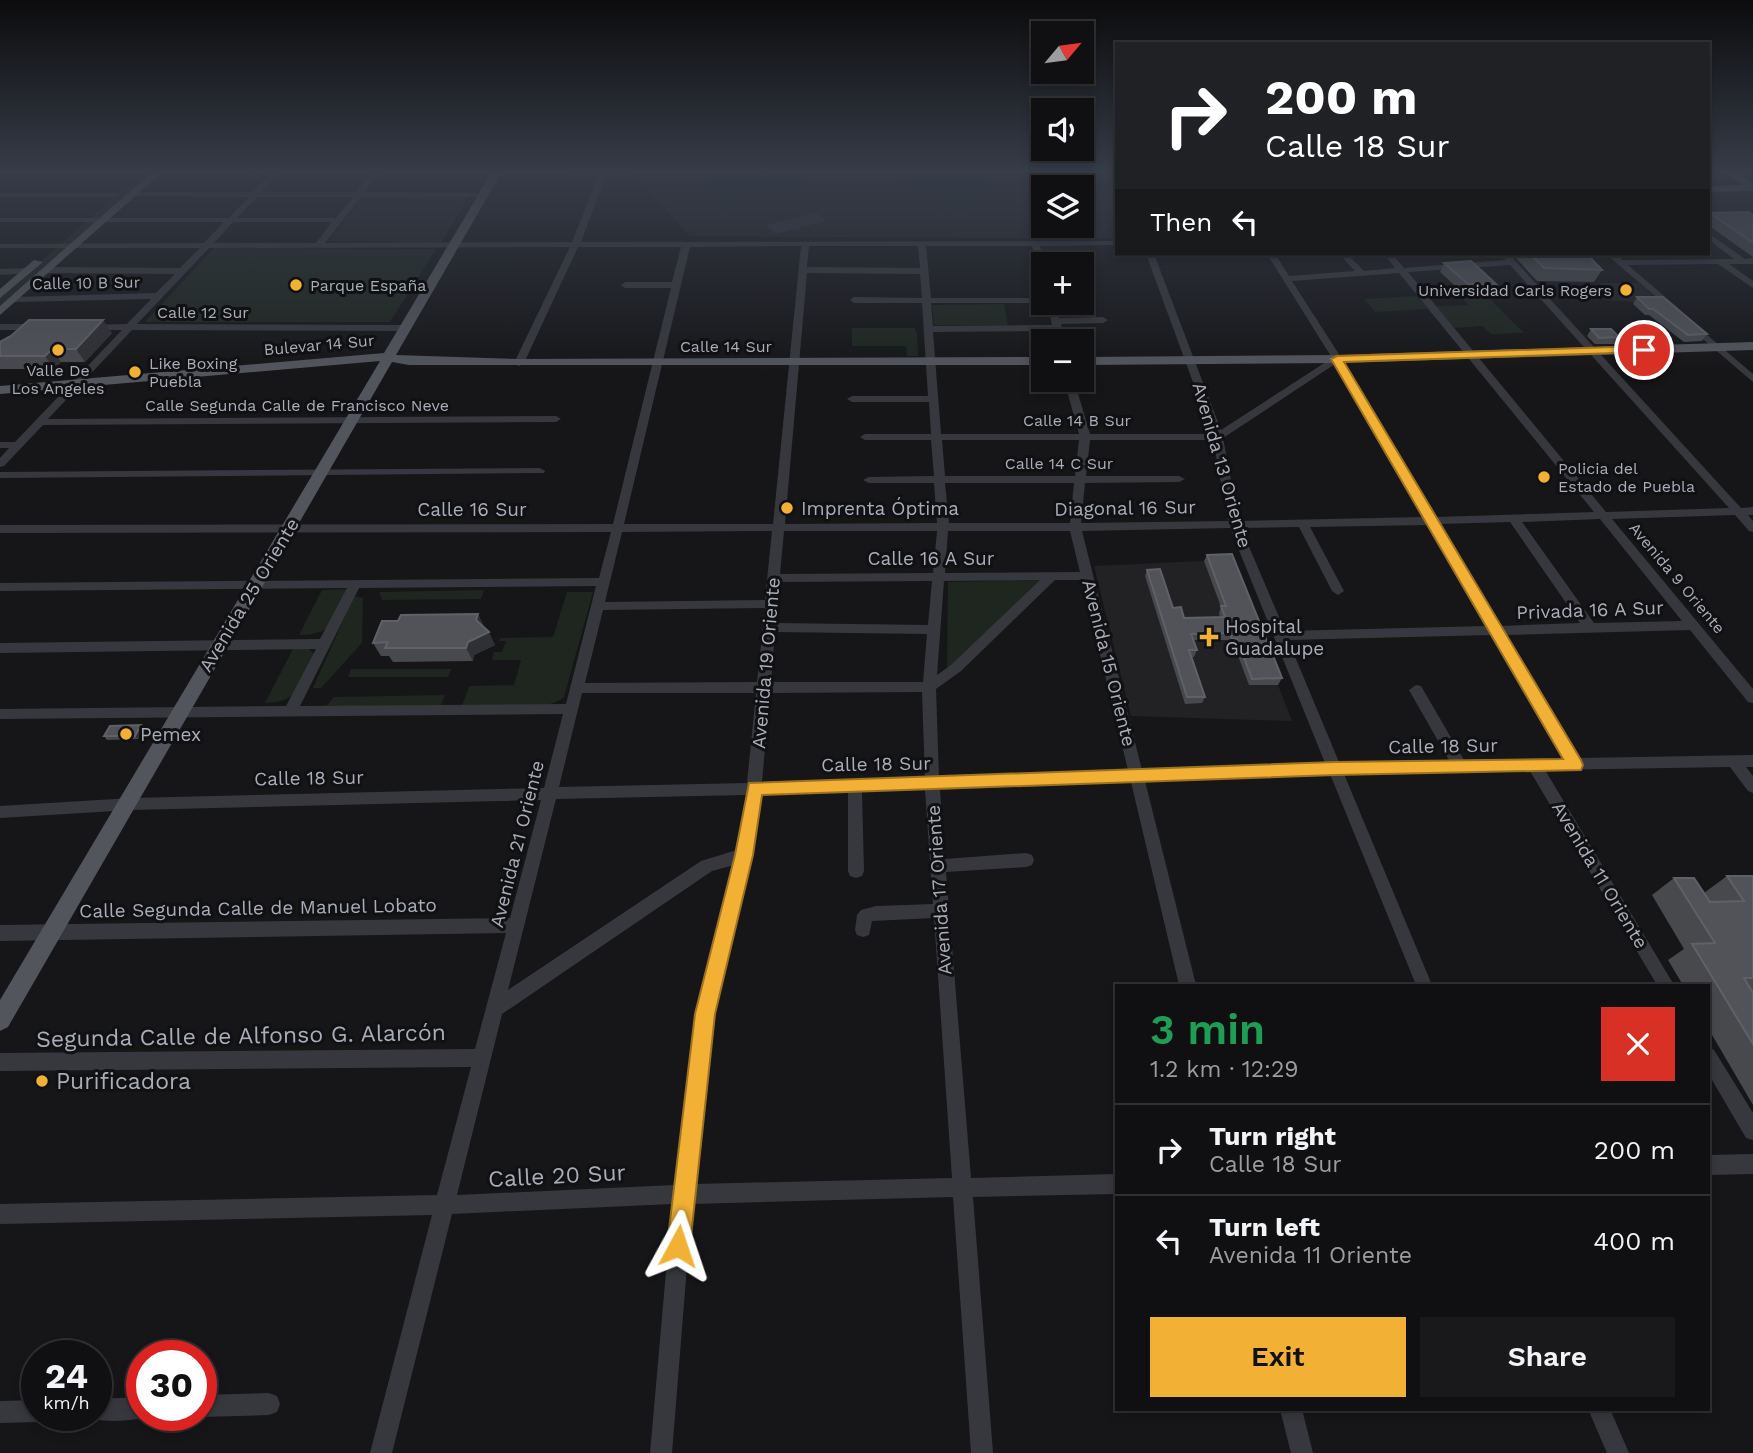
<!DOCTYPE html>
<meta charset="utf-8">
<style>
body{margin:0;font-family:"Work Sans",sans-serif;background:#19191b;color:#f1f3f6;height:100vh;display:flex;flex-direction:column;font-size:26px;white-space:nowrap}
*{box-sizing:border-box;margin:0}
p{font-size:23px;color:#9c9d9f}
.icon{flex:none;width:38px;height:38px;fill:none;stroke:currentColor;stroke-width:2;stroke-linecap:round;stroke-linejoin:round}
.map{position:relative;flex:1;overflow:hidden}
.side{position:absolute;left:1115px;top:984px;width:595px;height:427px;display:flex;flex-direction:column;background:#101012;border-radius:0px;box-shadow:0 4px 10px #0003,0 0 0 2px #303032}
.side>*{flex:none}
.hud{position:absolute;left:1115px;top:42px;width:595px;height:214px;border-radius:0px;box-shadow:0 4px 10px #0003,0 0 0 2px #303032;background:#202124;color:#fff;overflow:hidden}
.needle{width:46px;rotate:61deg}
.tools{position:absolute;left:1031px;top:21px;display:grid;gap:14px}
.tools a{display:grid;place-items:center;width:63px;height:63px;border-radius:0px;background:#101012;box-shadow:0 4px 10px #0003,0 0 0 2px #303032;font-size:35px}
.speed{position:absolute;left:21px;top:1340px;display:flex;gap:14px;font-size:35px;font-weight:700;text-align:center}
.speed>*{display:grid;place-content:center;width:91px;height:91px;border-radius:50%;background:#101012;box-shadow:0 4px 10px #0003,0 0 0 2px #303032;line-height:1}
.speed small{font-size:18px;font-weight:400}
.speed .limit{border:10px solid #d22;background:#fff;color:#111}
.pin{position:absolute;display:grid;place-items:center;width:60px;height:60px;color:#fff;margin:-30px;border:4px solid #fff;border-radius:50%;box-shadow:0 2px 7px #0007}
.me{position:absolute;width:77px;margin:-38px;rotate:5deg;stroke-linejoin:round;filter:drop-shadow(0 0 5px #0008)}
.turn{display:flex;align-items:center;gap:24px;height:147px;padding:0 35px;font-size:32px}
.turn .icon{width:91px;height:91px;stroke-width:2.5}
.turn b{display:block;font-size:49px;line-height:60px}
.then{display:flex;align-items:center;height:66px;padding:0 35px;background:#0003;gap:14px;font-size:26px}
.round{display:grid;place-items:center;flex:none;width:74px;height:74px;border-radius:0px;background:#19191b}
.headline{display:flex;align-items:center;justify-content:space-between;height:119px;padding:0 35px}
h1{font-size:42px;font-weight:600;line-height:52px;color:#1e9e55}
.primary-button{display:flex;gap:14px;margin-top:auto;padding:14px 35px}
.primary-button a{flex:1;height:80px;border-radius:0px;background:#f2b134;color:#111;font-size:28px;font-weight:600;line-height:80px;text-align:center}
.primary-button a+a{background:#19191b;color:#f1f3f6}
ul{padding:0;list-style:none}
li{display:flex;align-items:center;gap:21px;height:91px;padding:0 35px;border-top:2px solid #303032}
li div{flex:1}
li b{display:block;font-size:26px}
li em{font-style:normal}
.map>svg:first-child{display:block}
.built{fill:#222225;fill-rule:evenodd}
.green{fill:#1e261f}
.water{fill:#2c353c}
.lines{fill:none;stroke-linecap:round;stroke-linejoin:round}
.minor{fill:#37383d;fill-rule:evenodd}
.major{fill:#53555c;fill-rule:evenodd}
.wall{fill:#47494d}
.shaded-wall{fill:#2f3033}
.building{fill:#525359;stroke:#5f6168;stroke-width:2}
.route{fill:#f2b134;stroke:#9d7322;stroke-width:2}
.poi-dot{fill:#f2b134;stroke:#111113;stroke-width:2.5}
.labels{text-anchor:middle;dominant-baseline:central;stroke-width:6;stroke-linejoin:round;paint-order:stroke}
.far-street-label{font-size:16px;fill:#a8adb8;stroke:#111113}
.far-poi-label{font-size:16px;fill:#a8adb8;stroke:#111113;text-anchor:start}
.street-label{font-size:19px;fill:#a8adb8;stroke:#111113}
.poi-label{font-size:19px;fill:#a8adb8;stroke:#111113;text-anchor:start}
.near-street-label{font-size:23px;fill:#a8adb8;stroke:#111113}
.near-poi-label{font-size:23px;fill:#a8adb8;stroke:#111113;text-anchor:start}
</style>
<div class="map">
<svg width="1753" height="1453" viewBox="0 0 1753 1453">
<rect width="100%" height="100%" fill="#161618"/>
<g class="built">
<path d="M629,170H1116V239L690,236ZM1043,187H1082V226H1043Z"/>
<polygon points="469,196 441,243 328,241 362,198 366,197"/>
<polygon points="1599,283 1640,283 1661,304 1603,300 1599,296 1610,295"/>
<polygon points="1202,561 1230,561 1292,721 1131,716 1094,566"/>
</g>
<g class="green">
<polygon points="758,170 797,170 818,186 721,209 694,185"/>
<polygon points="921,170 971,170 1014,197 947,215 892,177"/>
<polygon points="142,173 155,173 0,310 0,297"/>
<polygon points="214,248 436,249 390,322 145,322"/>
<polygon points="1459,294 1485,294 1524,333 1491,334 1483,326 1454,328 1436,306 1468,305"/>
<polygon points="1416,296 1428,309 1375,312 1364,299"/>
<polygon points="1004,304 1008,325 934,325 932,305"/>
<polygon points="852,328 914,328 917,333 918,356 907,356 906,346 852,346"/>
<polygon points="1040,580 947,672 948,582"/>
<path d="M347,589C333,618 335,635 299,635L322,590Z"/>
<polygon points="484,590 481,599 382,600 379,592"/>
<path d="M567,592H593L564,697C544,714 488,706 462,706L469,686L514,685L521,660H492L494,652H502L506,641H499L500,638L553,637Z"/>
<polygon points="354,596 363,598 362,643 321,688 313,688"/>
<path d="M293,649H309L314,654C301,682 300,703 265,703Z"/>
<polygon points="351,669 451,669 448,677 348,677"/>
<polygon points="445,695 440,707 325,708 334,697"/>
</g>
<polygon class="water" points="816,213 826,221 776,234 766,225"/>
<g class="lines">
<g class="minor">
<path d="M0,170H587L583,172L380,173L364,192L484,193L488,195L484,197H361L325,243L572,242L599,174L593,170H603L607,173L581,242L1116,241V245L1040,246L1045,264H1043V275L1039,272L1032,246H926L931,298H1043V303H1046H931L933,326L1052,325L1047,303H1055L1059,318L1103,317L1108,320L1103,323L1061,324L1065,341H1055L1053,331L933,332L941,434H1079L1064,380H1074L1090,434H1212L1146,254H1154L1221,430L1332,358L1267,254H1275L1289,276L1355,271L1339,254H1347L1364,271L1395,268L1384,254H1392L1404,268L1506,260L1501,254H1509L1741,508L1753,507V515H1748L1753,521V532L1749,531L1735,515L1612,519L1753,689V703L1748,702L1690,630L1505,635L1578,758L1753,755V767H1746L1753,776V793L1748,791L1730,767L1545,770L1674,985H1657L1530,771L1344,774L1432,985H1416L1330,774L1145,781L1196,985H1179L1131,782L940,790L945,859L1026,853L1032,855L1034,860L1032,865L1026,867L946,872L971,1178L1116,1174V1194L973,1197L993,1453H971L953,1197L692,1204L672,1453H650L672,1204L452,1214L392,1453H370L432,1215L0,1224V1204L437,1195L471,1067L0,1071V1053L475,1049L506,933L0,941V925L510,918L541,800L131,810L0,818V806L131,798L544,788L563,714L0,719V709L286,706L316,649L0,653V643L320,639L347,588L0,591V583L599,578L611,532L0,533V525L613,524L671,288H625L621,285L625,282H672L681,247H578L524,363L519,366L514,363L570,247L209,248L137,324L405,325L410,328L405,331L132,330L48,419L556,416L561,419L556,422L43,425L4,466L0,467V458L9,448H0V442H15L122,330H89L86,329V325L127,324L151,299L15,302L11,299L12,297L156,293L175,274L47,273L43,270L47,267L180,268L200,248H0V244L204,243L224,222H0V218H229L249,197L132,196L128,194L132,192H253L271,173L0,174ZM279,173H372L356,192H261ZM257,197H353L336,218H237ZM233,222H332L316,243H214ZM801,246L773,524H624L690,247ZM809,246H918L920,268L807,267ZM1510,265L1729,508L1606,512L1408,272ZM807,273L920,274L922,298L854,297L850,300L854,303H922L928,396H852L847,399L852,402H929L931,434H865L860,437L865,440H931L934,476L869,477L863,480L869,483H934L937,523L785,524ZM1399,273L1594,512L1436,517L1342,359L1292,281ZM1335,364L1424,517L1239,521L1223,438ZM942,440H1079L1075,476H945ZM1090,440H1213L1228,521L1081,523L1085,483L1179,482L1185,479L1179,476H1086ZM945,483H1074L1070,523H949ZM1600,519L1682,621L1594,623L1522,522ZM1510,522L1580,623L1500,626L1440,524ZM1428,525L1487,626L1285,631L1241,528L1299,527L1332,591L1338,595L1344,591L1310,527ZM1230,528L1325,763L1142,770L1082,531ZM772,531L765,600L605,602L622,532ZM784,531H937L933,573L780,574ZM948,531H1070L1080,572L945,573ZM1040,580L951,665L937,675L944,581ZM1055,580H1082L1128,770L939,778L936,689L961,671ZM932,581L928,625L776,623L779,582ZM596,586L566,704L300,706L359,588ZM765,608L757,682L585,683L603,610ZM775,632L927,634L923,682H771ZM1492,635L1564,758L1464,760L1421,686L1416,685L1409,690L1449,760L1339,762L1288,640ZM922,692L925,778L762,782L770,693ZM582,693H756L747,783L559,787ZM925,790L933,904L876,906L861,910L857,915L855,930L857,935L863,937L869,935L872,921L934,918L952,1178L694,1184L710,1038L752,855L760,794L848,792V871L850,876L856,878L862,876L864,871L862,792ZM746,795L737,850L701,861L508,990L556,799ZM734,865L692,1038L674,1185L457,1195L502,1014L712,871Z"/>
<polygon points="0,193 116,193 120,195 116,197 0,197"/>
<polygon points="1708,233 1745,259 1753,258 1753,264 1729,264 1753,281 1753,288 1718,264 1628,265 1678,308 1678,312 1675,313 1606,254 1615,254 1623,260 1734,259 1708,239"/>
<polygon points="27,268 31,271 30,273 0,275 0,269"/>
<polygon points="1693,323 1753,374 1753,382 1690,328 1690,324"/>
<polygon points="0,324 37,324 42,327 37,330 0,330"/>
<polygon points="540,468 545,471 544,473 0,478 0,472"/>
<polygon points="1708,1047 1714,1050 1753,1113 1753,1140 1746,1138 1708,1073"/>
<polygon points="1753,1154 1753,1174 1708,1175 1708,1155"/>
<polygon points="269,1393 277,1396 280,1404 277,1412 269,1415 201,1417 198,1416 201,1416 201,1395"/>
<path d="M142,1397V1416H150C137,1421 98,1424 87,1416H96V1399Z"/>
<polygon points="37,1400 37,1416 46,1416 45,1419 37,1422 0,1423 0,1401"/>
<polygon points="1280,1409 1302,1409 1313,1453 1291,1453"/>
<polygon points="1588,1409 1610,1409 1629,1453 1607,1453"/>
</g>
<g class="major">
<polygon points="154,170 165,170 0,315 0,306"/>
<polygon points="493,170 503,170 396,355 519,359 1043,357 1043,365 409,365 392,362 8,1027 0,1031 0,1000 380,361 0,394 0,386 384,353"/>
<polygon points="1722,170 1733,170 1753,184 1753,191 1708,192 1708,186 1742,185"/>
<polygon points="34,260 43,262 0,298 0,289"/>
<polygon points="1753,342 1753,350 1337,363 1082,365 1082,357 1337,355"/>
</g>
</g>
<g class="wall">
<polygon points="1710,213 1753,215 1753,257 1708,225 1708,217"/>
<polygon points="1512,254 1587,254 1602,270 1594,282 1537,281"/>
<polygon points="1444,263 1496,284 1491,293 1464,294 1440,272"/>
<polygon points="1637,297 1707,334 1702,341 1684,342 1649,315 1645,315 1633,304"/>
<polygon points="1591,329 1619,337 1615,344 1595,344 1587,336"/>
<polygon points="112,333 85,362 61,362 54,369 0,369 0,342"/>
<polygon points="1207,555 1282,678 1278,685 1249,685 1234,645 1229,645 1227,640 1194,640 1197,650 1194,657 1192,657 1205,697 1202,703 1185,704 1145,576 1147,570 1173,608 1184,618 1220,617 1219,613 1221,607 1204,561"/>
<polygon points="478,614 484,627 495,645 474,655 473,661 393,662 389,656 381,656 373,643 398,621"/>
<polygon points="144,728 138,739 107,740 104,736"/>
<polygon points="1727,876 1753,876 1753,1105 1708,1028 1708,985 1683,985 1668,960 1684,949 1652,895 1674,878 1704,893"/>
</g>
<g class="shaded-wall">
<polygon points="103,320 112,333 85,362 76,349"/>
<polygon points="52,349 61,362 54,369 45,356"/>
<polygon points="478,614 484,628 476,620"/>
<polygon points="489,632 495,645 474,655 473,661 466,648 468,642"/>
<polygon points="141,725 144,728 138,739 135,736"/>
</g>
<g class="building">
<polygon points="1749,212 1753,215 1753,243 1710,213"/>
<polygon points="1530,254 1587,254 1602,270 1544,268"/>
<polygon points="1471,261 1496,284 1468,284 1444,263"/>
<polygon points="1637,297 1663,297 1707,334 1688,335 1653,309 1649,309"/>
<polygon points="29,320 103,320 76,349 52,349 45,356 0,356 0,342 11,336"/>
<polygon points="1591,329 1611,329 1619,337 1599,338"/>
<polygon points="1232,554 1282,678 1252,679 1237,639 1232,639 1230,633 1191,634 1197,650 1189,650 1205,697 1187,697 1147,570 1160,569 1173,608 1181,607 1184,618 1225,617 1221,606 1226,606 1207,555"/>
<polygon points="478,614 476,620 489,632 468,642 466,648 385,648 388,642 373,643 382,621 398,621 401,615"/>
<polygon points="141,725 135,736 104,736 110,726"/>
<polygon points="1727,876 1753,876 1753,978 1744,978 1753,993 1753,1044 1692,944 1715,943 1674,878 1694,878 1710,902 1744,901"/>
</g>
<linearGradient id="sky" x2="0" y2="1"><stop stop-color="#0c0c0d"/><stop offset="0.46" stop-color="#363c48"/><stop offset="1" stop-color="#363c48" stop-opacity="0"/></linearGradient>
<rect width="1753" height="373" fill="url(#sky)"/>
<polygon class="route" points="1644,346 1647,347 1647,352 1344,362 1581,760 1583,765 1581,770 1335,775 762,795 753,855 715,1014 690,1246 687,1254 678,1258 670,1254 667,1246 695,1014 735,855 749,783 1335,762 1563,759 1331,359 1337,356"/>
<g class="poi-dot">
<circle cx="296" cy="285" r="7"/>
<circle cx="1626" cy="290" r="7"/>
<circle cx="58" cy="350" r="7"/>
<circle cx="135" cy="372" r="7"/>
<circle cx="1544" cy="477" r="7"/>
<circle cx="787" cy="508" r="7"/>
<path d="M1205.5 626.5h7v7h7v7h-7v7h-7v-7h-7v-7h7z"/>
<circle cx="126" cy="734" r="7"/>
<circle cx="42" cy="1081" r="7"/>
</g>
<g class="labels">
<g class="far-street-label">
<text transform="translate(86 283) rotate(-1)">Calle 10 B Sur</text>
<text x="203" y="312">Calle 12 Sur</text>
<text transform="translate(319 345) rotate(-5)">Bulevar 14 Sur</text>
<text x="726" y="346">Calle 14 Sur</text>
<text x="297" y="405">Calle Segunda Calle de Francisco Neve</text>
<text x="1077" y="420">Calle 14 B Sur</text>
<text x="1059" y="463">Calle 14 C Sur</text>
<text transform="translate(1677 578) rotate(50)">Avenida 9 Oriente</text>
</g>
<g class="far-poi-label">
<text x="310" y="285">Parque España</text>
<text x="1612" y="290" text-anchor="end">Universidad Carls Rogers</text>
<text x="149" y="363">Like Boxing<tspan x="149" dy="18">Puebla</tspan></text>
<text x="58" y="370" text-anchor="middle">Valle De<tspan x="58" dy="18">Los Angeles</tspan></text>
<text x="1558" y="468">Policia del<tspan x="1558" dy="18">Estado de Puebla</tspan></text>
</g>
<g class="street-label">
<text transform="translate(1222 465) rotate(74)">Avenida 13 Oriente</text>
<text transform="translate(1125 508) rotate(-1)">Diagonal 16 Sur</text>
<text x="472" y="509">Calle 16 Sur</text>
<text x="931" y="558">Calle 16 A Sur</text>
<text transform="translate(249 595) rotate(-59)">Avenida 25 Oriente</text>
<text transform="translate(1590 610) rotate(-2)">Privada 16 A Sur</text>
<text transform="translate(766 663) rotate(-85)">Avenida 19 Oriente</text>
<text transform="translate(1109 663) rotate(76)">Avenida 15 Oriente</text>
<text transform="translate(1443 746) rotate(-1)">Calle 18 Sur</text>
<text transform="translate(876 764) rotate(-1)">Calle 18 Sur</text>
<text transform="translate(309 778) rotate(-1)">Calle 18 Sur</text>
<text transform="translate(517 844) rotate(-76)">Avenida 21 Oriente</text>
<text transform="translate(1600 875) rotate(59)">Avenida 11 Oriente</text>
<text transform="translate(939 890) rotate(-94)">Avenida 17 Oriente</text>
<text transform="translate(258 908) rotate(-1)">Calle Segunda Calle de Manuel Lobato</text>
</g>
<g class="poi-label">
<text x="801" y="508">Imprenta Óptima</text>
<text x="1225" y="626">Hospital<tspan x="1225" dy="22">Guadalupe</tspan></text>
<text x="140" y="734">Pemex</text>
</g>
<g class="near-street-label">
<text transform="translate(241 1036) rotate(-1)">Segunda Calle de Alfonso G. Alarcón</text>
<text transform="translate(557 1176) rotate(-3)">Calle 20 Sur</text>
</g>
<g class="near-poi-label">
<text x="56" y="1081">Purificadora</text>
</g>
</g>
</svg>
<div class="tools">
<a><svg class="needle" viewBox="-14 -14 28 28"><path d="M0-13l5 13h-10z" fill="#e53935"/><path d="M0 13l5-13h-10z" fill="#9c9d9f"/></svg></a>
<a><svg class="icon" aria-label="sound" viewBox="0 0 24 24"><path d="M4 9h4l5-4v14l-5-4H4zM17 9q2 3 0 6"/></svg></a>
<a><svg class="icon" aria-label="layers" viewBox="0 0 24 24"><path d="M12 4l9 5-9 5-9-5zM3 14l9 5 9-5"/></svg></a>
<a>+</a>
<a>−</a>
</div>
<div class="speed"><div>24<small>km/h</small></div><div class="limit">30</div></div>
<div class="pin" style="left:1644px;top:350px;background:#d93025"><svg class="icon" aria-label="arrive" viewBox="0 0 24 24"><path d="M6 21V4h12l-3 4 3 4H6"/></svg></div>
<svg class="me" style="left:678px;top:1246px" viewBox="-20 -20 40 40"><path d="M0-17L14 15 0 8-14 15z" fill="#f2b134" stroke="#fff" stroke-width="4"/></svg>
<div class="hud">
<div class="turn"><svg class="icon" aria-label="right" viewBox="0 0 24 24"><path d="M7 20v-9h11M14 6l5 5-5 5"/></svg><div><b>200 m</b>Calle 18 Sur</div></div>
<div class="then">Then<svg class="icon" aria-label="left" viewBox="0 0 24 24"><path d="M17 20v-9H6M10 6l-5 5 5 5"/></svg></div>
</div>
<section class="side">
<div class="headline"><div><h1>3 min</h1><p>1.2 km · 12:29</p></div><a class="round" style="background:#d93025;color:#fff"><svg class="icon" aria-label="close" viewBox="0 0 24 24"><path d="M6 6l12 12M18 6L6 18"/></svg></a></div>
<ul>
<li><svg class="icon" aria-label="right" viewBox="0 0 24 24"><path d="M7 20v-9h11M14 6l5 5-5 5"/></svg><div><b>Turn right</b><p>Calle 18 Sur</p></div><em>200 m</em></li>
<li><svg class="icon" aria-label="left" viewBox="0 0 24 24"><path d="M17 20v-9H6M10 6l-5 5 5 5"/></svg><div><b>Turn left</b><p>Avenida 11 Oriente</p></div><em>400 m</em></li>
</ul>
<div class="primary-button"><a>Exit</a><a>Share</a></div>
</section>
</div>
